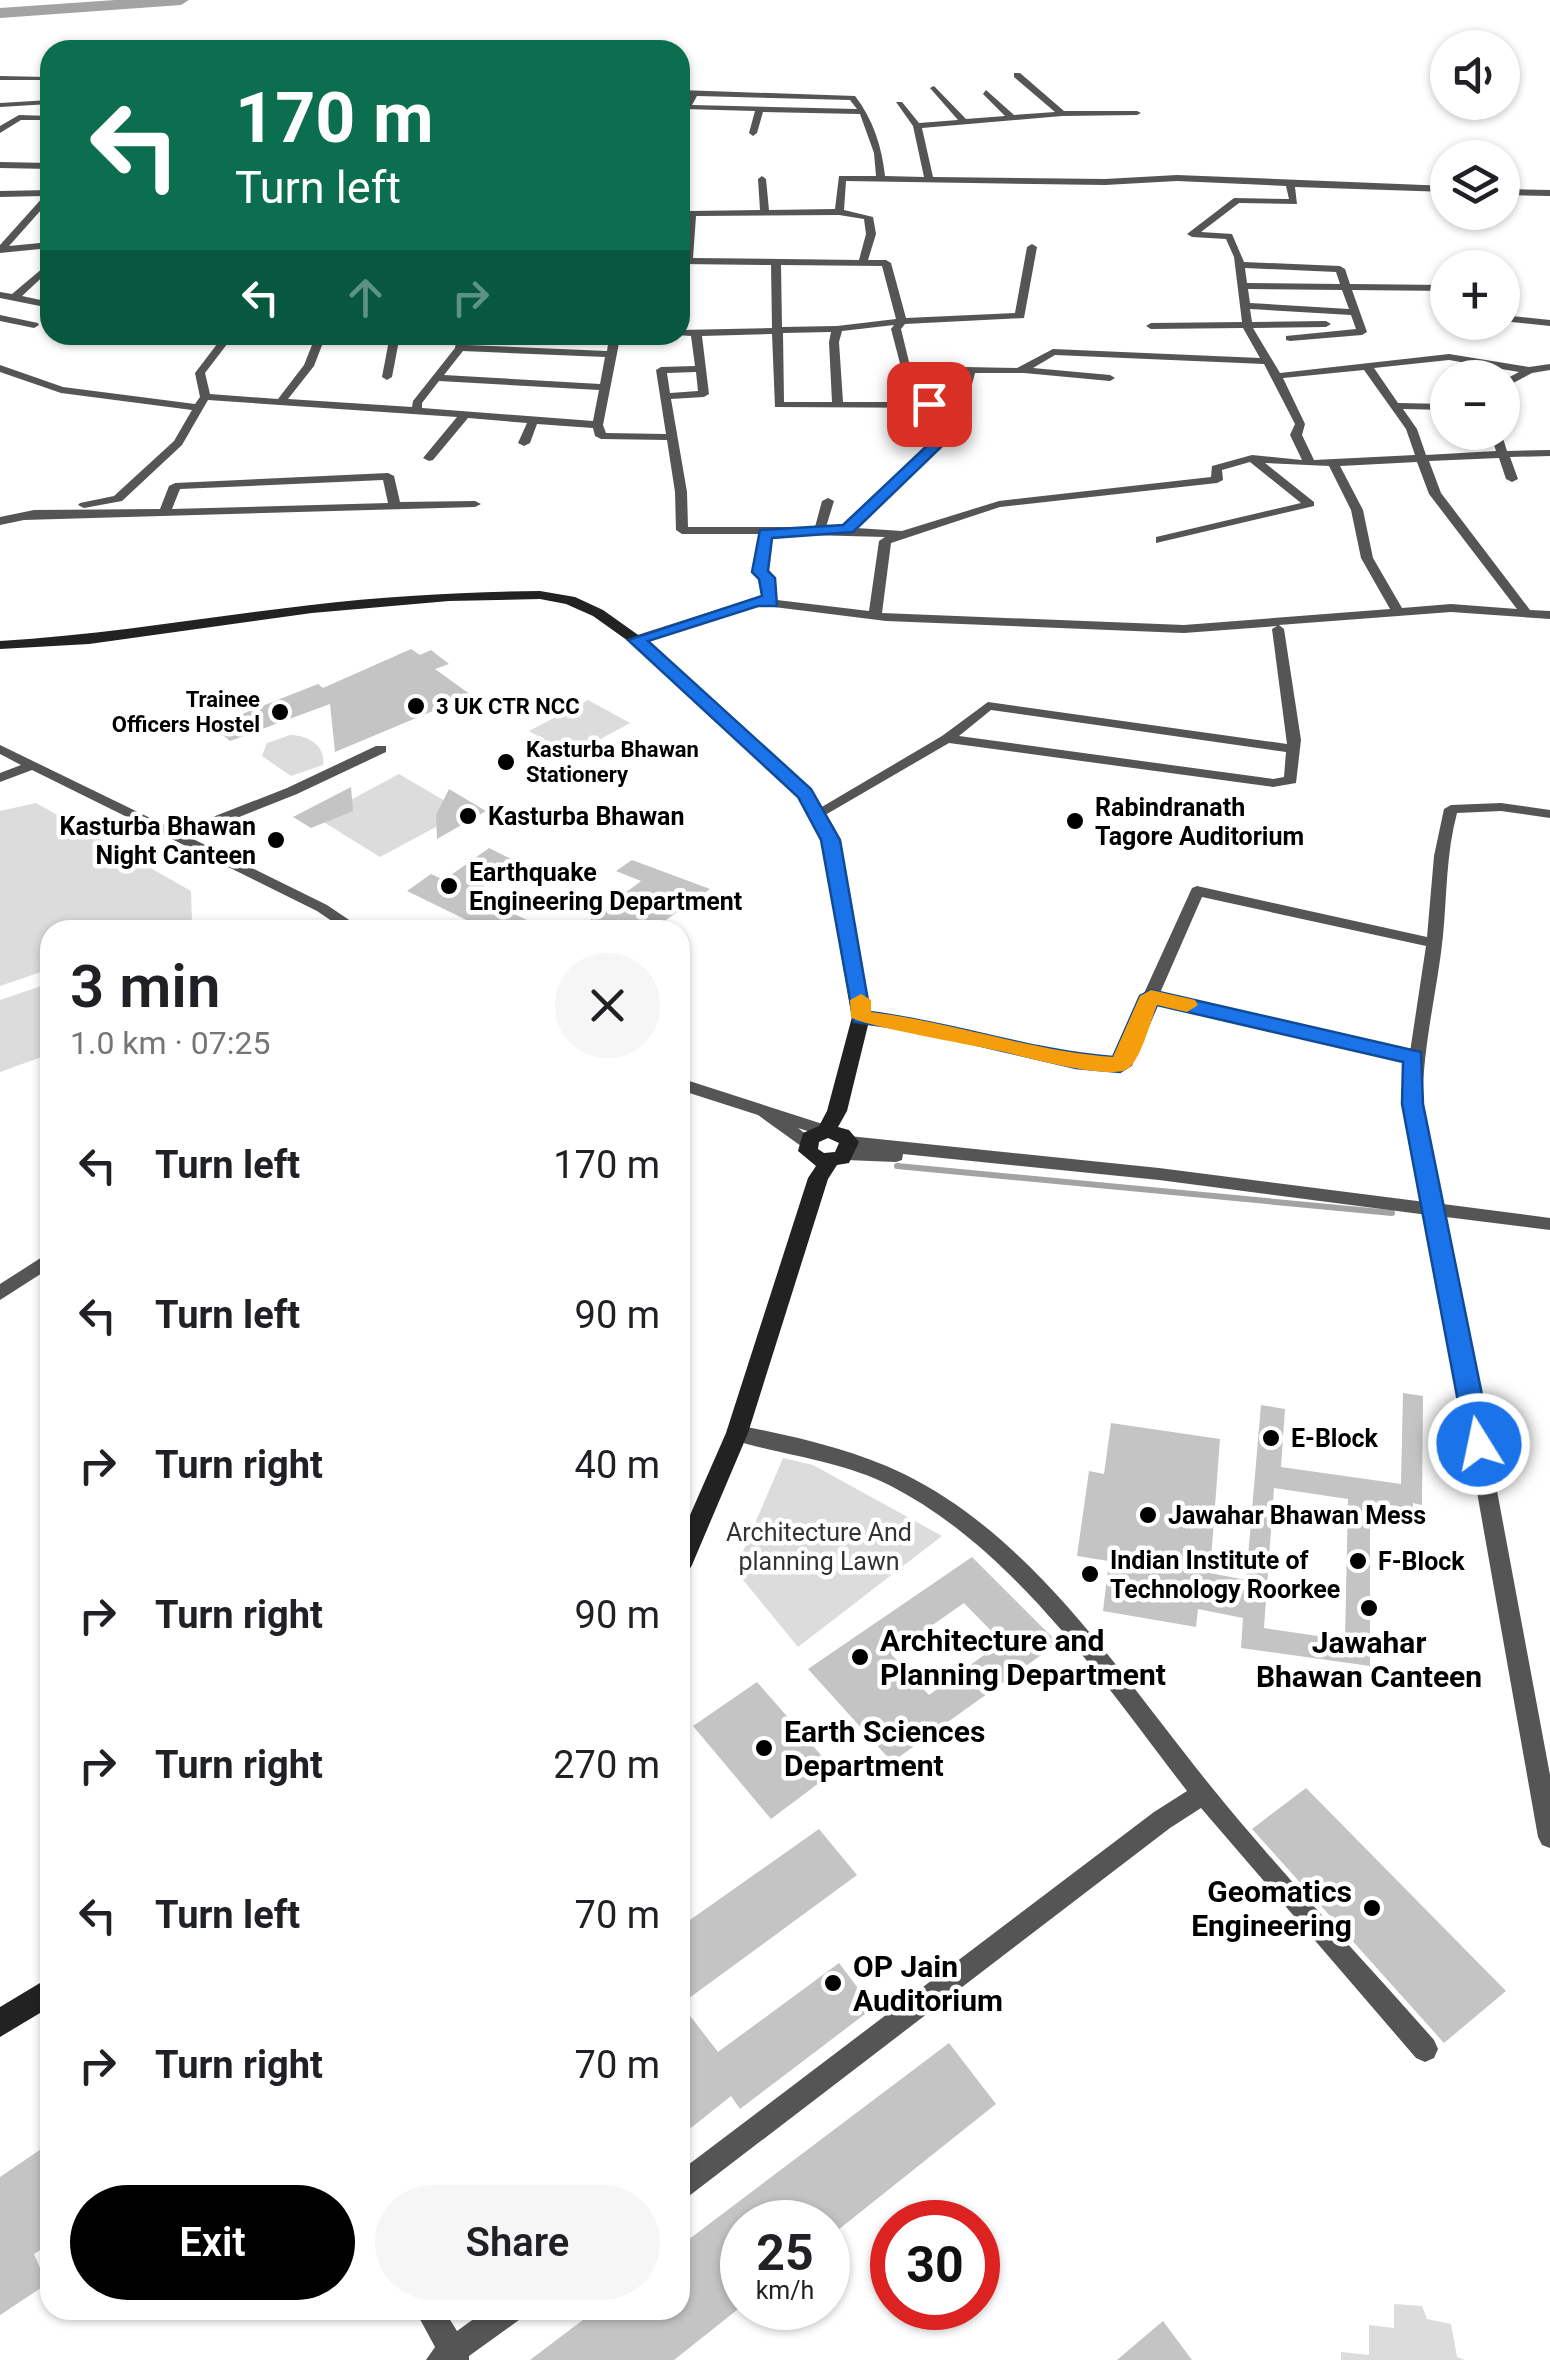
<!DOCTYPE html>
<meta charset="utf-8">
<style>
body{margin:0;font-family:Roboto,sans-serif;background:#f6f6f6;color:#202124;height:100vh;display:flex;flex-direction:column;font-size:38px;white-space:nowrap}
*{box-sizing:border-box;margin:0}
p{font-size:32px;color:#757577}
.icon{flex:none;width:55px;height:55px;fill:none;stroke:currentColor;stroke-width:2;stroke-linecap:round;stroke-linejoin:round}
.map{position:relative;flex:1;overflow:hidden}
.details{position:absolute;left:40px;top:920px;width:650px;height:1400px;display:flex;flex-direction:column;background:#fff;border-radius:30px;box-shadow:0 2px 8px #0004}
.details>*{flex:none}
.guide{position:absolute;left:40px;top:40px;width:650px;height:305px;border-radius:30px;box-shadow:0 2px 8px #0004;background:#0b6e4f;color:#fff;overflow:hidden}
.controls{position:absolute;left:1430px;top:30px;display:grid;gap:20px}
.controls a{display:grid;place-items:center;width:90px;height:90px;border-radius:50%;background:#fff;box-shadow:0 2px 8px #0004;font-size:50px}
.speed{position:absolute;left:720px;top:2200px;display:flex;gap:20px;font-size:50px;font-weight:700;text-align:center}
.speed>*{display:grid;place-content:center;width:130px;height:130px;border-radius:50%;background:#fff;box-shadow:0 2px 8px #0004;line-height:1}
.speed small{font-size:25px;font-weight:400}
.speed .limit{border:15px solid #d22;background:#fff;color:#111}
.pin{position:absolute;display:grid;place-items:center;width:85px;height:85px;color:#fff;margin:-42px;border-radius:20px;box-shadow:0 5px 15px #0006}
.me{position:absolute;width:110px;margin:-55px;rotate:350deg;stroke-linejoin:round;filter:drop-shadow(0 0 8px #0008)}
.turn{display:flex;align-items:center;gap:35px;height:210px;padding:0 30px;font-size:45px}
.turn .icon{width:130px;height:130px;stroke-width:2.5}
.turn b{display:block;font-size:70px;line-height:85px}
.lanes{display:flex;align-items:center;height:95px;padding:0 30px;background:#0003;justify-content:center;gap:50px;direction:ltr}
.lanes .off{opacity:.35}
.round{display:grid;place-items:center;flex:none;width:105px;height:105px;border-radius:52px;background:#f6f6f6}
.head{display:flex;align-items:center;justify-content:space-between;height:170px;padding:0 30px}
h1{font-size:60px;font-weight:600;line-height:75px}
.cta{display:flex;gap:20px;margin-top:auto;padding:20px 30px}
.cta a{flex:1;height:115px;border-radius:60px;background:#000;color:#fff;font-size:40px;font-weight:600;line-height:115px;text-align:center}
.cta a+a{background:#f6f6f6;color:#202124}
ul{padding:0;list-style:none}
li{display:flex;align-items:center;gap:30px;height:150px;padding:0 30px}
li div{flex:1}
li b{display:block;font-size:38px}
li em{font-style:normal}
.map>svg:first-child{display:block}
.green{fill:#dcdcdc}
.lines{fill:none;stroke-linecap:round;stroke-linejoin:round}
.stream{stroke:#a3a3a3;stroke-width:6}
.river{fill:#a3a3a3;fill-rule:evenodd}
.building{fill:#c4c4c4;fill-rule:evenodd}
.street{fill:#555;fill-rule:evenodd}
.secondary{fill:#222;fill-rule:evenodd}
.route{fill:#1a73e8;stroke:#114b97;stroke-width:2.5}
.slow{fill:#f59e0b}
.poi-dot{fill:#000;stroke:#fff;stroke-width:4}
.labels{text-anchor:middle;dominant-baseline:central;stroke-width:9;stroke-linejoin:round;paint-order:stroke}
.far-poi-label{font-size:22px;font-weight:bold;fill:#000;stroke:#fff;text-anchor:start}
.poi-label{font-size:25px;font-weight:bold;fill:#000;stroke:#fff;text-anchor:start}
.park-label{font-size:25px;fill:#333;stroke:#fff}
.near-poi-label{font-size:30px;font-weight:bold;fill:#000;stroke:#fff;text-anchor:start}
</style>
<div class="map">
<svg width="1550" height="2360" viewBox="0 0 1550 2360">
<rect width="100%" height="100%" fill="#fff"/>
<g class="green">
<polygon points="588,700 630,723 571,755 529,731"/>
<path d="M290,735C308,735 326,746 323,765L291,776L262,756L267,743Z"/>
<polygon points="399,774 462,811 437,814 445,822 380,857 317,818"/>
<polygon points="36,803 191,891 192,922 169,930 50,930 50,969 0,986 0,811"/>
<polygon points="50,983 50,1054 0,1072 0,1000"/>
<polygon points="783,1458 813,1465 942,1536 798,1647 735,1570"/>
<polygon points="1394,2304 1422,2306 1427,2319 1451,2324 1457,2357 1465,2360 1341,2360 1341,2352 1369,2355 1369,2325 1394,2328"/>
</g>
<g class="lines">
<polyline class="stream" points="897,1166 1392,1213"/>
<polygon class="river" points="115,0 189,0 181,5 0,18 0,8"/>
</g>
<g class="building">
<polygon points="411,649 420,655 431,650 449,664 435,669 471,695 335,752 330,704 230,741 212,726 318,684 323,688"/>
<polygon points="351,787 353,811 311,828 293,817"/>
<polygon points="449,789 486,811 437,839 436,815"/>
<polygon points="489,848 517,862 472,894 548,930 487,930 407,891 431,874 444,880"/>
<polygon points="632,860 710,889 652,930 577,930 641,881 616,871"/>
<path d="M1403,1393L1423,1396L1422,1505L1413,1503V1509L1370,1502V1666L1241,1648L1243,1618L1198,1609L1196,1627L1103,1611L1109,1561L1077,1556L1089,1471L1104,1474L1111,1423L1220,1439L1210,1573L1246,1580L1261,1405L1285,1409L1281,1467L1401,1484ZM1274,1488L1348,1499L1345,1640L1264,1628Z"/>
<path d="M972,1557L1058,1643L892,1762L808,1669ZM964,1603L1002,1642L929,1695L891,1654Z"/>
<polygon points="757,1682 835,1771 771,1819 693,1726"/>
<polygon points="1306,1788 1506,1991 1444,2043 1252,1829"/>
<polygon points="819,1829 857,1875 681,2004 718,2052 839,1963 873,2008 740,2109 731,2096 691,2128 680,2113 680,1927"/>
<polygon points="949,2043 996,2104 828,2238 828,2222 742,2222 742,2306 674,2360 530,2360 596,2310 680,2310 680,2246"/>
<polygon points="50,2143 50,2244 34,2254 47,2284 0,2315 0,2177"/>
<polygon points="1163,2321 1192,2360 1117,2360"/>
</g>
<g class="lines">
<g class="street">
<path d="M1014,73H1020L1064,111H1137L1141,113L1137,115L1062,116L922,128L933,177L1105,179L1177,175L1448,186V192L1295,187L1297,204L1239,203L1201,232L1232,234L1244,262L1340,266L1345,269L1350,284L1448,285V291L1352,290L1367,332L1362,335L1290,341L1286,340V336L1356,329L1351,315L1250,309L1252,322L1326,321L1331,324L1326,327L1253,328L1280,373L1449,354L1529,367L1550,364V370L1532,373L1502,389V381L1519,372L1449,360L1374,368L1398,403L1448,404V410L1403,409L1417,429L1426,455L1496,451L1490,432H1501L1507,451L1550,450V456L1510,457L1518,479L1512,482L1506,479L1499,458L1429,461L1441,493L1530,610L1550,611V619L1451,612L1279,625L1284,629L1301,740L1296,783L1273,787L949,743L820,818L815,817V811L942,736L988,702L1287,744L1272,629L1277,626L1184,633L886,621L759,605L636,644L630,640L631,637L754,598H764L761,579L754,572L759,534H682L676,530L675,492L667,440L601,439L595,436L593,428L537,424L530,443L524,446L518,443L527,423L468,418L433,460L429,461L423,458L457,417L208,400L182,445L122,501L84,508L78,505L80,503L114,496L174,441L192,410L61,393L0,372V365L63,387L195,404L200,397L195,373L224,335H234L205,373L210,394L278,399L304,365L316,335H326L314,366L288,399L412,407L413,401L455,348L457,335H467L466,345L607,351L609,338L604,335H645L640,338H620L603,425L606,433L666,434L656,370L661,367L695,366L691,336L676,335H680V330L772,328L771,265L680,264V258H683L689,211L760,210L758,179L762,176L766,179L769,210L835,209L839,176H876L874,153L860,114L763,112L757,133L753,136L749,133L755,111L684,109L689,95L680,94V90L855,96C873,119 882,147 885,176L924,177L913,126L896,102H902L919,123L958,120L930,88L934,86L966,119L1005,116L983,94L986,90L1014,115L1055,112L1014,77ZM697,96L850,100L857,109L692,105ZM846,181L1105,185L1177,181L1286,186L1289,199L1234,198L1187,234L1192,237L1226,239L1234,257L1242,322L1151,323L1146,326L1151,329L1243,328L1260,358L1053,349L1017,368L910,366L901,329L905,324L1024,318L1037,247L1032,244L1027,247L1015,313L906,318L891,263L886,260H868L876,234L873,217L844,210ZM839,215L864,219L866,234L859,260L693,258L696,216ZM781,265L882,266L896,319L837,326L782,327ZM1245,268L1336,272L1340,284L1247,283ZM1248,289L1342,290L1349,309L1250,303ZM894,325L891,329L902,371L964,373L957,402H843L839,342L842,331ZM831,332L829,342L832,402H784L783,333ZM772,334L775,407L955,408L952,423L843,528L826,527L834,501L828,498L822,501L815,527H688L687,492L671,399L704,397L709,394L702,336ZM463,351L605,357L600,384L444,375ZM1055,355L1264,364L1295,424L1290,435L1302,460L1252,455L1212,466L1211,477L999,501L902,531L856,528L961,426L975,373H1024L1110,381L1115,378L1110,375L1033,368ZM1364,370L1406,429L1415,455L1314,460L1302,435L1305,424L1283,378ZM696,372L698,391L670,393L667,373ZM439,381L599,390L593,421L422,408V403ZM1250,462L1301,503L1156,537V543L1314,506V502L1265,463L1329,466L1351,510L1361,558L1390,609L1184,625L882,613L891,543L1000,507L1217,483L1223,480L1222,470ZM1417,462L1429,494L1517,609L1451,604L1402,608L1373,558L1363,510L1340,466ZM771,534L885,537L879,541L869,611L777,600L773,578L766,571ZM991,710L1286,752L1284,777L1273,779L959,736Z"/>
<polygon points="0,76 47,77 50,80 0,80"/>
<polygon points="50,100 50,104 0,107 0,103"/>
<polygon points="19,115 50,116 50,120 21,120 0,133 0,126"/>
<polygon points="0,162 50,163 50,169 0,168"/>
<polygon points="1502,189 1550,190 1550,196 1502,195"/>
<polygon points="50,190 50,200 9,246 50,242 50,248 0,253 0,245 44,196 0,197 0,191"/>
<polygon points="50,262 50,270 22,296 50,302 50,308 0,298 0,292 12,294"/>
<polygon points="0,315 38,323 39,325 34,328 0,321"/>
<polygon points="1446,315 1448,321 1442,320 1442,316"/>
<polygon points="1502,315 1550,320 1550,326 1502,321"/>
<polygon points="390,335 400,335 392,377 387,380 382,377"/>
<path d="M388,473L394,476L400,502L475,501L481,504L475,507L24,520L0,525V517L34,510L160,509L169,486L175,483ZM383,480L388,503L172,509L180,489Z"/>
<polygon points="0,745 177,831 287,788 376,746 386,746 386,752 297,794 189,837 327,905 364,930 345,930 317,911 32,770 0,782 0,773 21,765 0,754"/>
<path d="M1501,803L1550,810V818L1501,811L1457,813C1446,854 1447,895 1443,936C1436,1003 1416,1069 1425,1137C1428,1160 1435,1182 1443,1204L1550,1218V1230L1446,1217L1550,1775V1848L1542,1845L1538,1837L1428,1215L1159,1180L903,1154L902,1160L896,1162L846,1160L837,1154L840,1150L851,1148L843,1146L840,1142L849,1136L1159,1168L1425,1202C1409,1156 1402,1111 1408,1062L1156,1002L1128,1065L1120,1071L1055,1062L861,1022L853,1017L861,1012C946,1025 1029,1049 1114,1059L1192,888L1197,886L1427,937L1434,856L1444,809L1451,805ZM1202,897L1426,946L1410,1052L1160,993Z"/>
<polygon points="680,1078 832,1127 835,1131 826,1137 798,1128 816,1142 807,1148 801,1146 758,1115 680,1090"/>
<polygon points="50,1252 50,1268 0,1300 0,1284"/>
<path d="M737,1425C793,1436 852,1449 904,1474C1033,1537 1121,1675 1209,1784C1280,1872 1359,1955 1434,2040L1438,2049L1434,2058L1425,2062L1416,2058L1201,1808L1170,1828L689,2196L680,2200V2171L1154,1812L1187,1791C1104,1683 1015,1550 891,1486C840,1460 784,1456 730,1439L727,1433L730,1427Z"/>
<polygon points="415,2310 444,2310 457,2331 486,2310 523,2310 519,2320 469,2356 469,2360 426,2360 435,2347"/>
</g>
<g class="secondary">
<path d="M540,591L575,597L603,610L641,637L810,790L835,829L870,1017L847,1111L838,1127L849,1130L859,1142L849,1163L837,1165L828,1179L748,1433L692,1565L688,1572L680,1575V1538L726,1433L808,1178L816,1166L798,1151L803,1133L819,1126L827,1111L852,1017L819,829L798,796L631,643L593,616L566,604L540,599L449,601L312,613L89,644L0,649V641C105,635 207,617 311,605C387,596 464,592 540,591ZM828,1138L839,1143L835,1152L824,1153L818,1149L819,1142Z"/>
<polygon points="50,1977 50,2007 0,2037 0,2007"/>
</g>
</g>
<path class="route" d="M924,401L968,402L965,424L853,532L772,538L768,571L775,578L777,606H758L648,641L811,789L840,840L870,1012C952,1022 1031,1051 1113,1057L1140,996L1151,990L1421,1052L1423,1104L1492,1444L1488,1452L1479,1455L1466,1444L1402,1104L1403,1062L1157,1005L1131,1065L1120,1072L1076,1068L917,1031L854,1022L821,840L798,797L628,640L762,596L759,579L752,572L760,530L843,525L951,423L955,409L929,408Z"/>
<path class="slow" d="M1151,990L1195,1000L1198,1005L1187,1012L1157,1005C1150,1022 1142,1056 1129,1068C1114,1082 1021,1056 1000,1051C978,1046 858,1025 851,1017L850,1000L861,994L871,1000V1012C953,1022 1031,1051 1113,1057L1140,996Z"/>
<g class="poi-dot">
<circle cx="416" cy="706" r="10"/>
<circle cx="280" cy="712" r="10"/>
<circle cx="506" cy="762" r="10"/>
<circle cx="468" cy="816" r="10"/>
<circle cx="1075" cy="821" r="10"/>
<circle cx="276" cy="840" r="10"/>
<circle cx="449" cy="886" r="10"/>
<circle cx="1271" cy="1438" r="10"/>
<circle cx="1148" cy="1515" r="10"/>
<circle cx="1358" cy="1561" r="10"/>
<circle cx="1090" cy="1574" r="10"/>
<circle cx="1369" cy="1608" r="10"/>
<circle cx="860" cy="1657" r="10"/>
<circle cx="764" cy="1748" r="10"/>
<circle cx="1372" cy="1908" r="10"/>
<circle cx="833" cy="1983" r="10"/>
</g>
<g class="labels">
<g class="far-poi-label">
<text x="260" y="699" text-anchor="end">Trainee<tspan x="260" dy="25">Officers Hostel</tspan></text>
<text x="436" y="706">3 UK CTR NCC</text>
<text x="526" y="749">Kasturba Bhawan<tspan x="526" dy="25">Stationery</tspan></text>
</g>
<g class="poi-label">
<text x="1095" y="807">Rabindranath<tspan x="1095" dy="29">Tagore Auditorium</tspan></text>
<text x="488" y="816">Kasturba Bhawan</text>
<text x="256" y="826" text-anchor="end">Kasturba Bhawan<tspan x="256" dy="29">Night Canteen</tspan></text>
<text x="469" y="872">Earthquake<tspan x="469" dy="29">Engineering Department</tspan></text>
<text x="1291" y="1438">E-Block</text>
<text x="1168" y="1515">Jawahar Bhawan Mess</text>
<text x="1110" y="1560">Indian Institute of<tspan x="1110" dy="29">Technology Roorkee</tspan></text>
<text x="1378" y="1561">F-Block</text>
</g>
<g class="park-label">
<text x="819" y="1532">Architecture And<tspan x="819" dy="29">planning Lawn</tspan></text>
</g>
<g class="near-poi-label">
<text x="880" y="1640">Architecture and<tspan x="880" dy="34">Planning Department</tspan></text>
<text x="1369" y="1642" text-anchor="middle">Jawahar<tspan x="1369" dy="34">Bhawan Canteen</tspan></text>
<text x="784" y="1731">Earth Sciences<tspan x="784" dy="34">Department</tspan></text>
<text x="1352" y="1891" text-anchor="end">Geomatics<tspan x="1352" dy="34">Engineering</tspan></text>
<text x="853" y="1966">OP Jain<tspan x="853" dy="34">Auditorium</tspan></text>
</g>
</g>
</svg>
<div class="controls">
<a><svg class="icon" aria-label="sound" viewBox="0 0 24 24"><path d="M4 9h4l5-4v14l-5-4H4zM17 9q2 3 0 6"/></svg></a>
<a><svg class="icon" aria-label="layers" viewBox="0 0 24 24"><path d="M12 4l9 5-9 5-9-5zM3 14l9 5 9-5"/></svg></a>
<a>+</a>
<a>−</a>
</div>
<div class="speed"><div>25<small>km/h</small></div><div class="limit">30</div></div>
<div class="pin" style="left:929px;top:404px;background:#d93025"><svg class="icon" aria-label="arrive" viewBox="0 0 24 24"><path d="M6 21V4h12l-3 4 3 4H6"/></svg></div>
<svg class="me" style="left:1479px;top:1444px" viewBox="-20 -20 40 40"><circle r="17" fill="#1a73e8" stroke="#fff" stroke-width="3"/><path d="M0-11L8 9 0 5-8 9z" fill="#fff"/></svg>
<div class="guide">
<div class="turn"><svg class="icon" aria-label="left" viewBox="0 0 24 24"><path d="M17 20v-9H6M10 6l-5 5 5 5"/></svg><div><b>170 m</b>Turn left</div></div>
<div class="lanes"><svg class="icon" aria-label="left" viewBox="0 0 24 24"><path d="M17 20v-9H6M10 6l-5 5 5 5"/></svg><svg class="icon off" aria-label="ahead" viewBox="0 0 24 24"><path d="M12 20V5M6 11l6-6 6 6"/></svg><svg class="icon off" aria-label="right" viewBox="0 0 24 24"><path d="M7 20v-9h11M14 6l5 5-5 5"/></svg></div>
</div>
<section class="details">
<div class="head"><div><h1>3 min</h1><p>1.0 km · 07:25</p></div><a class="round"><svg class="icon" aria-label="close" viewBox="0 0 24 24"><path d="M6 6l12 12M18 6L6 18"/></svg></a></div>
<ul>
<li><svg class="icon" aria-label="left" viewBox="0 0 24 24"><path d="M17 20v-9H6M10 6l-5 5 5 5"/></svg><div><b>Turn left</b></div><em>170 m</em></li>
<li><svg class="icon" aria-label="left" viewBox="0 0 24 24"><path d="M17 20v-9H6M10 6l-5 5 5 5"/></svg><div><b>Turn left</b></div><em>90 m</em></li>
<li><svg class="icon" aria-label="right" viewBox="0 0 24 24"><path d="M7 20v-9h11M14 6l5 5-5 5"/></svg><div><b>Turn right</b></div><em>40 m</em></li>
<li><svg class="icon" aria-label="right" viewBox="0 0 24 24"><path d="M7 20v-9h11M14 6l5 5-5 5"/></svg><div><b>Turn right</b></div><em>90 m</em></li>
<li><svg class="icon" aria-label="right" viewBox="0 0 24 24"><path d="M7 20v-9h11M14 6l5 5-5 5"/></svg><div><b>Turn right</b></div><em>270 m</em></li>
<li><svg class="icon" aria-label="left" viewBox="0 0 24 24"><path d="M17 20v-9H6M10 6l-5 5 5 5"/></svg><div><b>Turn left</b></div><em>70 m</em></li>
<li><svg class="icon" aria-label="right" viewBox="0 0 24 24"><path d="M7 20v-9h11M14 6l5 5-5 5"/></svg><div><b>Turn right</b></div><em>70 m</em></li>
</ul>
<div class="cta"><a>Exit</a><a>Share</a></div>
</section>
</div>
